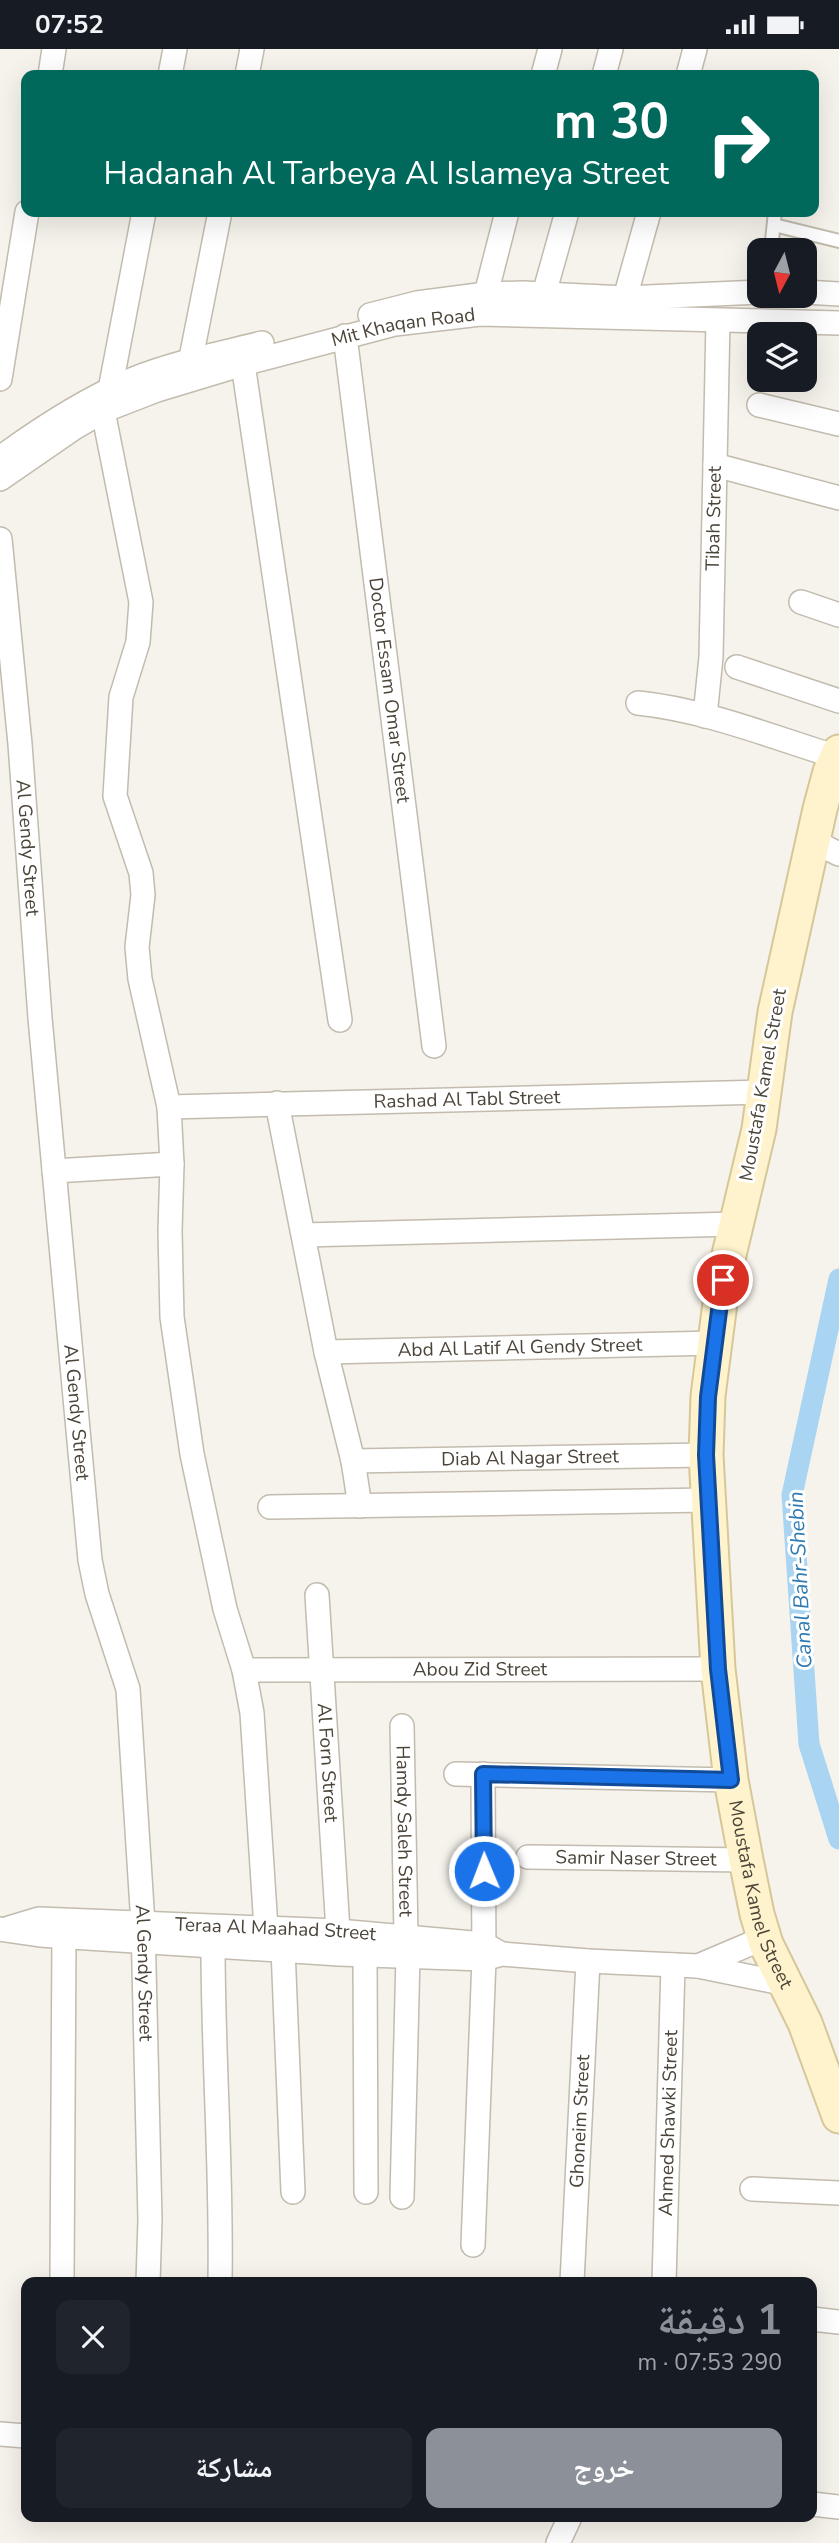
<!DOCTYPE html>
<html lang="ar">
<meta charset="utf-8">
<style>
body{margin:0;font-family:"Nunito Sans","Noto Naskh Arabic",sans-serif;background:#20242c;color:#f1f3f6;direction:rtl;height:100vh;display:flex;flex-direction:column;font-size:26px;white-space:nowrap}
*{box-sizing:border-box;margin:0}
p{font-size:23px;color:#9ea1a6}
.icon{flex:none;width:38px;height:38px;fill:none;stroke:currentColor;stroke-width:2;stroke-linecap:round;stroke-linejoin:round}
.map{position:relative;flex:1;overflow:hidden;direction:ltr}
.details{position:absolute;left:21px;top:2228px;width:796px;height:245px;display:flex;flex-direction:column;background:#171b24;border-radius:14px;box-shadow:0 7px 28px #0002;direction:rtl}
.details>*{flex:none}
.guide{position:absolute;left:21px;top:21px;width:798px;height:147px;border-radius:14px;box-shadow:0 7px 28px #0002;direction:rtl;background:#00695c;color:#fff;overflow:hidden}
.needle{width:46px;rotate:187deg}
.fabs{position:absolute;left:747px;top:189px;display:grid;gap:14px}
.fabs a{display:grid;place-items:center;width:70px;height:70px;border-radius:14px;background:#171b24;box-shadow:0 7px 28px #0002;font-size:35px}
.pin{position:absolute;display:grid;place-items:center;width:60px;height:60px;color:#fff;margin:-30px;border:4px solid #fff;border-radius:50%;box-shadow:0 2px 7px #0007}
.me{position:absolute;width:77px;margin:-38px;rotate:359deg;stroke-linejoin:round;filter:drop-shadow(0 0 5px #0008)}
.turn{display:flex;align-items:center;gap:24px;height:147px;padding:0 35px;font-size:32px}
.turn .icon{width:91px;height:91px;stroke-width:2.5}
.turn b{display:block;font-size:49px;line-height:60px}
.round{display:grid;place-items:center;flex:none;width:74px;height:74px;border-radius:14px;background:#20242c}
.head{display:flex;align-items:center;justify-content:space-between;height:119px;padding:0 35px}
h1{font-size:42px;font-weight:700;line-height:52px;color:#8c9099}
.action{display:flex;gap:14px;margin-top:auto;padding:14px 35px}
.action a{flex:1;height:80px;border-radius:14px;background:#8c9099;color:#fff;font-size:28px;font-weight:700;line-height:80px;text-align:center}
.action a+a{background:#20242c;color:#f1f3f6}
.status{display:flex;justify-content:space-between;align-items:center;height:49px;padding:0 35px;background:#171b24;direction:ltr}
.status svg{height:19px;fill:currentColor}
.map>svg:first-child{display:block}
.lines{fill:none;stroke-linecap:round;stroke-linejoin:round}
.canal{stroke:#a9d4f2;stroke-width:21}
.lane-casing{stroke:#c2bbae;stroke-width:16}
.street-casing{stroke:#c2bbae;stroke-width:26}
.secondary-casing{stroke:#d6c79b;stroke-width:37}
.lane{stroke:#fff;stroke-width:12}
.street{stroke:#fff;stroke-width:23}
.secondary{stroke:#fff3cd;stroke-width:33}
.route-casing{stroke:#114b97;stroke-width:18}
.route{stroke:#1a73e8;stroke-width:12}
.labels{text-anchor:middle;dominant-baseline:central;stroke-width:6;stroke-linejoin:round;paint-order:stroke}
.street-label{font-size:19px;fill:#4b4439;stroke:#fff}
.water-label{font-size:21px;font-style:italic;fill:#2e7ab2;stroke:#fff}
</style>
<div class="status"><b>07:52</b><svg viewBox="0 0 49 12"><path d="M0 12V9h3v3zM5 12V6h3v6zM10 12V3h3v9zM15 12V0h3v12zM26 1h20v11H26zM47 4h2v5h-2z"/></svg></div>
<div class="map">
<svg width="839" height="2494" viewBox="0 0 839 2494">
<rect width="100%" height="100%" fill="#f6f3ec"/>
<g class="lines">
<polyline class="canal" points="839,1230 792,1446 809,1695 839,1790"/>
<defs>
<g id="lane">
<polyline points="774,176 839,192"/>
<polyline points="771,201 775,163"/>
</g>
<g id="street">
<polyline points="50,26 54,0"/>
<polyline points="170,26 175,0"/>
<polyline points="247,26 252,0"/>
<polyline points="543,26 550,0"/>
<polyline points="604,26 611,0"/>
<polyline points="688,26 695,0"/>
<polyline points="805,243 839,245"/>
<polyline points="486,245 507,163"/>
<polyline points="544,245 567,163"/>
<polyline points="625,249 649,163"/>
<polyline points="370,266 417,254 486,245 523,244 625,249 760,243"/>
<path id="s1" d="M345,287L434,997"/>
<polyline points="243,315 340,971"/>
<polyline points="188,324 220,163"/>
<polyline points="0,330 27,163"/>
<polyline points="110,341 144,163"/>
<polyline points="759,356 839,375"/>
<polyline points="103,362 141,553 138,593 121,648 115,747 141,824 143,846 137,898 140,930 169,1058 172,1115 170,1182 172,1268 192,1405 225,1560 244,1621 252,1664 266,1879"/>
<path d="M0,409C41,379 84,351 131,331C173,314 218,305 262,294"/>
<polyline points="715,416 839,449"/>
<path id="s2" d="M0,430L74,379L103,362L157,341L243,315L395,275L480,265L839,274"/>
<path id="s3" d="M0,490L20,695L40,969L90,1511L97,1545L128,1640L143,1875L150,2171L148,2233"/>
<polyline points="801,553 839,566"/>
<polyline points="737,618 839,652"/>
<path d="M638,654C706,661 772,688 837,708"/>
<path id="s4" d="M705,667L711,608L718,272"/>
<polyline points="813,792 839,805"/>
<polyline points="277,1054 326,1303 353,1412 360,1457"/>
<path id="s5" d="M169,1058L764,1043"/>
<polyline points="54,1122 172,1115"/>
<polyline points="304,1186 736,1175"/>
<path id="s6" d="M326,1303L715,1294"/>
<path id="s7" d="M353,1412L706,1406"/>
<polyline points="270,1458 707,1451"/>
<path id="s8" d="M317,1546L338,1882"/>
<path id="s9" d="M244,1621L718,1620"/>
<path id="s10" d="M402,1677L406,1886"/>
<polyline points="456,1725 731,1731"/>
<path id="s11" d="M528,1808L746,1811"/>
<path id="s12" d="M9,1879L39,1870L338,1882L484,1895L498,1903"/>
<polyline points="0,1880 40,1886 339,1905 484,1910 502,1905 588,1912 698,1917 786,1935"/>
<path d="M213,1897C213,2009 222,2121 220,2233"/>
<polyline points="283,1900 293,2143"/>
<polyline points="365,1905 366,2143"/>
<polyline points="698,1917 764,1889"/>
<polyline points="752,2140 839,2144"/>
<polyline points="402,2148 408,1907"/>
<polyline points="473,2196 484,1910 483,1725"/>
<polyline points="62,2233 64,1887"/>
<path id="s13" d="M572,2233L588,1912"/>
<path id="s14" d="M664,2233L673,1916"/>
<polyline points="812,2270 839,2273"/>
<polyline points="0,2385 26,2387"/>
<polyline points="812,2455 839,2458"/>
<polyline points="558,2494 570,2468"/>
</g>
<g id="secondary">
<path id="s15" d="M839,703L830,723L820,760L775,963L759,1080L723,1231L708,1347L706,1406L718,1620L731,1731L746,1811L757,1865L766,1895L805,1974L839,2067"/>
</g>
</defs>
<use href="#lane" class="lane-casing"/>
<use href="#street" class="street-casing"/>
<use href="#secondary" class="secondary-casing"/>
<use href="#lane" class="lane"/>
<use href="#street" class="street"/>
<use href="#secondary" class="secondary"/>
</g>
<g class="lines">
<defs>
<polyline id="route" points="484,1822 483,1725 731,1731 718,1620 706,1406 708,1348 723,1231"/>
</defs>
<use href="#route" class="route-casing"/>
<use href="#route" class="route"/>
</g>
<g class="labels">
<g class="street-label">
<text stroke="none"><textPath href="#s2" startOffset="436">Mit Khaqan Road</textPath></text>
<text stroke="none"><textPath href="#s4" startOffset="198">Tibah Street</textPath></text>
<text stroke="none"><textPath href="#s1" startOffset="357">Doctor Essam Omar Street</textPath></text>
<text stroke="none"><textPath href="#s3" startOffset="310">Al Gendy Street</textPath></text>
<text transform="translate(763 1036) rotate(-80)">Moustafa Kamel Street</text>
<text stroke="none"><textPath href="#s5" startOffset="298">Rashad Al Tabl Street</textPath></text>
<text stroke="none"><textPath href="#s6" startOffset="194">Abd Al Latif Al Gendy Street</textPath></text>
<text stroke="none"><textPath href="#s3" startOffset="877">Al Gendy Street</textPath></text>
<text stroke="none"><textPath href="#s7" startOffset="177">Diab Al Nagar Street</textPath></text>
<text stroke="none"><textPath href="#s9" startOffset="236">Abou Zid Street</textPath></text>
<text stroke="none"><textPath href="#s8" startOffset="168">Al Forn Street</textPath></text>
<text stroke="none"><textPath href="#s10" startOffset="105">Hamdy Saleh Street</textPath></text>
<text stroke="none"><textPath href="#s11" startOffset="108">Samir Naser Street</textPath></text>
<text stroke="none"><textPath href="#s15" startOffset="1162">Moustafa Kamel Street</textPath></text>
<text stroke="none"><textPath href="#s12" startOffset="268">Teraa Al Maahad Street</textPath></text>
<text stroke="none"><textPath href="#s3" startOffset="1444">Al Gendy Street</textPath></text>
<text stroke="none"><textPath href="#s13" startOffset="161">Ghoneim Street</textPath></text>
<text stroke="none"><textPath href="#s14" startOffset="159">Ahmed Shawki Street</textPath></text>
</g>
<g class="water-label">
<text transform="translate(800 1531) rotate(-93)">Canal Bahr-Shebin</text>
</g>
</g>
</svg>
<div class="fabs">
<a><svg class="needle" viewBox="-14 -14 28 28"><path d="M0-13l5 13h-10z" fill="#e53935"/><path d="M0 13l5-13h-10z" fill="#9ea1a6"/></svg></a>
<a><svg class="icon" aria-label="layers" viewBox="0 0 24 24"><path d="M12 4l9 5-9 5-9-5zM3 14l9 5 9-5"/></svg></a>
</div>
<div class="pin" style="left:723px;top:1231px;background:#d93025"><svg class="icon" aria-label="arrive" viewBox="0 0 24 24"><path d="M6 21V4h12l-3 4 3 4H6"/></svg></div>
<svg class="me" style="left:484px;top:1822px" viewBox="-20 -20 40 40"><circle r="17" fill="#1a73e8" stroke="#fff" stroke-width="3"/><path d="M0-11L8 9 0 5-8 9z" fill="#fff"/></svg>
<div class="guide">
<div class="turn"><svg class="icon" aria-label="right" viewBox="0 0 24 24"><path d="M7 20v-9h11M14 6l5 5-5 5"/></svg><div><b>30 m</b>Hadanah Al Tarbeya Al Islameya Street</div></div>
</div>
<section class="details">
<div class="head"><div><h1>1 دقيقة</h1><p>290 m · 07:53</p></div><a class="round"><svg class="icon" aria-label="close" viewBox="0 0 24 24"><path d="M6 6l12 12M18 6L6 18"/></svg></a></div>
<div class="action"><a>خروج</a><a>مشاركة</a></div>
</section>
</div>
